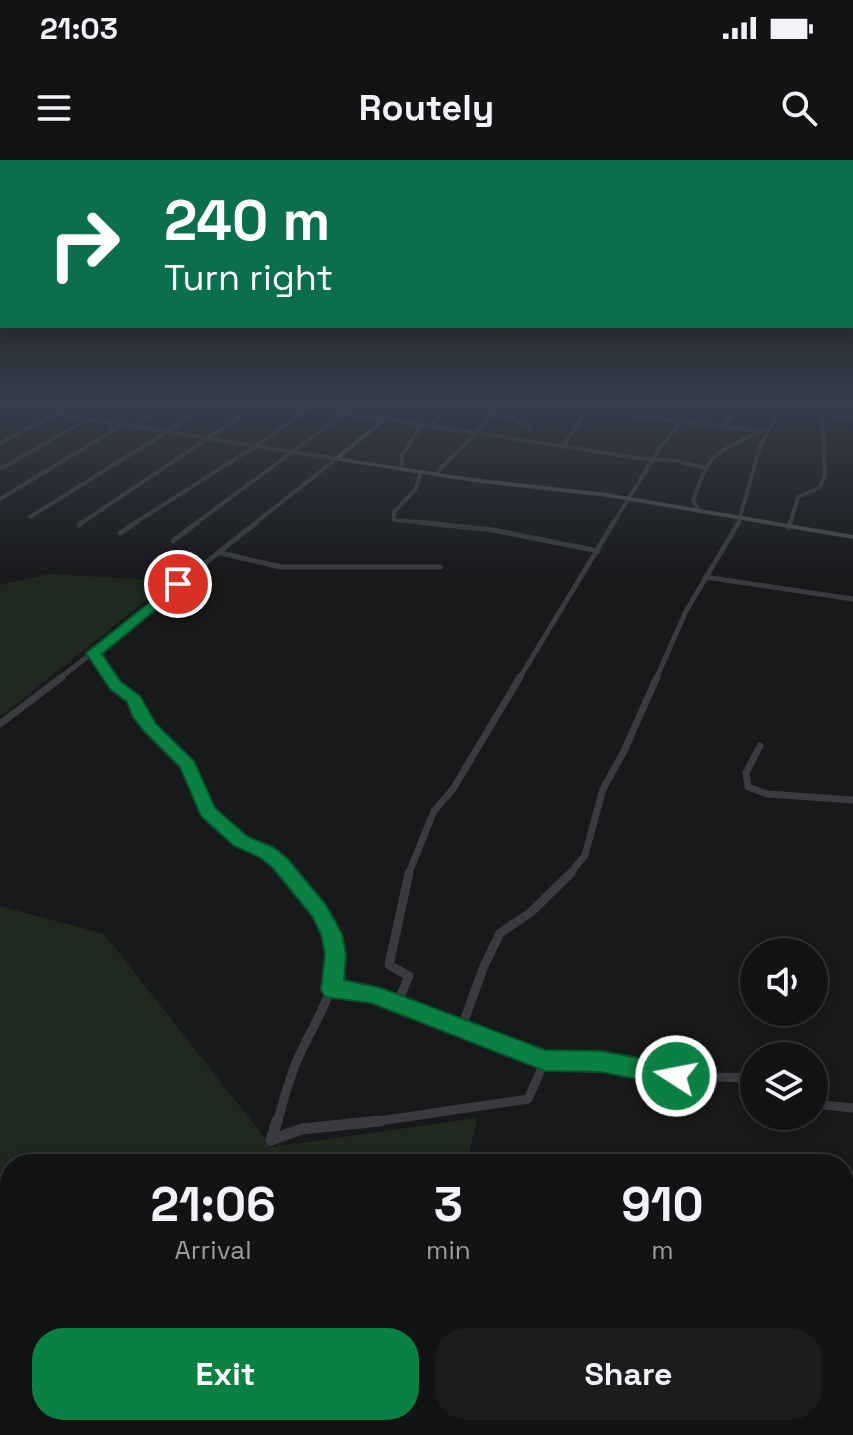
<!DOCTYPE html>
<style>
body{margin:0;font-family:"Space Grotesk",sans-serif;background:#1b1c1d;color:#f1f3f6;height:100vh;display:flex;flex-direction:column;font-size:30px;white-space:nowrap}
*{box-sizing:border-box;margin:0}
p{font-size:26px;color:#9c9ea0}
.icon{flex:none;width:44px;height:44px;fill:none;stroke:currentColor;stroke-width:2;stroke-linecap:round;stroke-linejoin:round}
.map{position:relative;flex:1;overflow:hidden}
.side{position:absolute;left:0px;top:994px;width:854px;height:282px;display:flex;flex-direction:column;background:#121314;border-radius:32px 32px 0 0;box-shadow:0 4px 12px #0003,0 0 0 2px #313234}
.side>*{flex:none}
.banner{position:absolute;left:0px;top:0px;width:854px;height:168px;box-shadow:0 4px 12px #0003,0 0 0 2px #313234;background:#0b6e4f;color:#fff;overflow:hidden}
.fabs{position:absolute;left:740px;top:778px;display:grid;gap:16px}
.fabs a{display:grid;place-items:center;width:88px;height:88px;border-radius:50%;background:#121314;box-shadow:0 4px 12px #0003,0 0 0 2px #313234;font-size:40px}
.pin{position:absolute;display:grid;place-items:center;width:68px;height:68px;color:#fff;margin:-34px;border:4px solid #fff;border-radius:50%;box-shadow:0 2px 8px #0007}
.me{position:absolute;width:88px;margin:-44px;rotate:281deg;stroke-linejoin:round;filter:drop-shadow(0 0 6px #0008)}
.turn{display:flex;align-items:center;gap:28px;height:168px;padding:0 32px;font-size:36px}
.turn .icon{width:104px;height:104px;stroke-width:2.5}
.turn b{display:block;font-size:56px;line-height:68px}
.eta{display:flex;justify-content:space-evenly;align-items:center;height:136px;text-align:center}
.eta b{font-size:48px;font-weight:700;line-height:56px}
.cta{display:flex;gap:16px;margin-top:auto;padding:16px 32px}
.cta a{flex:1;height:92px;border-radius:32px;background:#0b8043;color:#fff;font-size:32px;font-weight:700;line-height:92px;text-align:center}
.cta a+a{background:#1b1c1d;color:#f1f3f6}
.status{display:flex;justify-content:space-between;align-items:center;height:56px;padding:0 40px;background:#121314;direction:ltr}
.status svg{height:22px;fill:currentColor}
header{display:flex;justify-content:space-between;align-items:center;height:104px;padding:0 32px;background:#121314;font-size:36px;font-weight:700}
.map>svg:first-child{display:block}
.green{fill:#202920}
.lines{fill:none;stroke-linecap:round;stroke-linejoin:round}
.street-far4{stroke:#393b3f;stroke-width:4}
.street-far3{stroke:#393b3f;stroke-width:5}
.street-far2{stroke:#393b3f;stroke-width:7}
.street-far1{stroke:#393b3f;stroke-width:9}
.street{stroke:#393b3f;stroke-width:11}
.secondary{fill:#474b4f;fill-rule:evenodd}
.route{fill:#0b8043;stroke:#07532c;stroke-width:2}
</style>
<div class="status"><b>21:03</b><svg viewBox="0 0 49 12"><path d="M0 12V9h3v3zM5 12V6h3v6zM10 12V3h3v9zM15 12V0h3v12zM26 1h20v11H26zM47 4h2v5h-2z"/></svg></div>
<header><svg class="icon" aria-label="menu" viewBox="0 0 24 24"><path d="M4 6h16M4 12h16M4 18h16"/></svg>Routely<svg class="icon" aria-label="search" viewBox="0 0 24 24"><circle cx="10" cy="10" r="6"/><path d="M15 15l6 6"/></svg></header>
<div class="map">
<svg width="853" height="1275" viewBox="0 0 853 1275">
<rect width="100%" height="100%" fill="#18191b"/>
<g class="green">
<polygon points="50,414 170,421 0,557 0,425"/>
<polygon points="0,746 104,774 272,987 477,958 467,1004 10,1004 10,1266 786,1266 779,1275 0,1275"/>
</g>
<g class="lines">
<g class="street-far4">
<polyline points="236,241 384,259 639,298 677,301 704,308"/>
<polyline points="519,241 767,272"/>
<polyline points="790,241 853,247"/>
<polyline points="451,246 491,251"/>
<polyline points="489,253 512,258 530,269"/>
<polyline points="56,254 336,299"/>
<polyline points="823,254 853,259"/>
<polyline points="637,256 646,241"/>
<polyline points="95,260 128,241"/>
<polyline points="134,266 173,241"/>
<polyline points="430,266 456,241"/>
<polyline points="724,267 739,241"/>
<polyline points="0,283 82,241"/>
<polyline points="563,286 587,250"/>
<polyline points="0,309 88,259"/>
<polyline points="401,309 402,296 421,265"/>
<polyline points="421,312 415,330 394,352 394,360 438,364"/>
<path d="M436,314C449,298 463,286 477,272C486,263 492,250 501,241"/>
<polyline points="0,339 122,265"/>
<path d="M699,350L693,341C710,290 714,295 760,271"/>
<polyline points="30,357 216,241"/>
<polyline points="80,364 257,245"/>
<polyline points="133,364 256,286 319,241"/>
<polyline points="195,364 361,241"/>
<polyline points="254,364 336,299"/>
<polyline points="613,364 661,286 681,262 688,241"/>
<polyline points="738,364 760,287 784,241"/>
<polyline points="790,364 798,337 819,328 825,316 822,249 827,241"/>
</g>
<g class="street-far3">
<polyline points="418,362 493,370 598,391"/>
<polyline points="79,365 83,362"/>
<polyline points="789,367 790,362"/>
<polyline points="120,373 137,362"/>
<polyline points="173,381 198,362"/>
<polyline points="221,393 281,407 440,407"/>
<polyline points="705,417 853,439"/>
<polyline points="94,493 111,519"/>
<polyline points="59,519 257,362"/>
<polyline points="519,519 614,362"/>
<polyline points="656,519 686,451 739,362"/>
</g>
<g class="street-far2">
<polyline points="110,517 134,540 141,557 188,605 207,651 241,681 266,692 290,715"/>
<polyline points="0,564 62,517"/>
<polyline points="760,586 746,613 748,627 767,634 853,640"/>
<polyline points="408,715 434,651 453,629 520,517"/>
<polyline points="569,715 585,695 603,629 624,591 657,517"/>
</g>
<g class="street-far1">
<polyline points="332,830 350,829 373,834 545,901 601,902 676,916 754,918"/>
<polyline points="397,844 409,816 389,805 409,713"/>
<polyline points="461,869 484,806 500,773 530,753 571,713"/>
<polyline points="814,944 853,948"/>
<path d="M277,963C283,943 288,922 296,903C312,863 348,821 332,774C324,751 303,731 288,713"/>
<polyline points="366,963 528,939 545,901"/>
</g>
<g class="street">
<polyline points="271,980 277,961"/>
<polyline points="271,980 302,969 380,961"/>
<polyline points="844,1233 853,1230"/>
<polyline points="791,1275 797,1266"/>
</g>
<polygon class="secondary" points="403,241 409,241 341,298 473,318 607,333 853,375 853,379 607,337 473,322 334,300 334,298"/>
</g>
<linearGradient id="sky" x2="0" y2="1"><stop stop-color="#0d0e0f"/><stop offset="0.58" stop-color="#373e4a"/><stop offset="1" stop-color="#373e4a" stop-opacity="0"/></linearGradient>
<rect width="853" height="419" fill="url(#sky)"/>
<polygon class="route" points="178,420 185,424 183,427 102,494 121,522 140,536 156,564 194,601 215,648 248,677 273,687 287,698 326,745 342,774 346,794 344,820 381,828 545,890 601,891 676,905 685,909 688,916 685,924 676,927 601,912 545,911 371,843 325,837 321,830 325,794 321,774 312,756 273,708 259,697 234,686 201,656 180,607 144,571 133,557 127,542 110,529 86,493"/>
</svg>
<div class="fabs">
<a><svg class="icon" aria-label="sound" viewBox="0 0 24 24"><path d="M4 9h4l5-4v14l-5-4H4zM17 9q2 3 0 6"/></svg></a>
<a><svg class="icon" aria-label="layers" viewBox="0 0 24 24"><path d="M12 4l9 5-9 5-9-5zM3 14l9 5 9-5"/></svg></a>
</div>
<div class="pin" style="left:178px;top:424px;background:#d93025"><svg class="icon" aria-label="arrive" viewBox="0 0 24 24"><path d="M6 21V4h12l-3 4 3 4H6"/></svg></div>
<svg class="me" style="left:676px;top:916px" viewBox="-20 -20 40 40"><circle r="17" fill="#0b8043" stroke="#fff" stroke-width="3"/><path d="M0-11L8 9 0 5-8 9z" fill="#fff"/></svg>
<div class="banner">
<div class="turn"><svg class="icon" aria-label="right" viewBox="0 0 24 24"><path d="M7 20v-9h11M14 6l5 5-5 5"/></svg><div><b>240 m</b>Turn right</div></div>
</div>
<section class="side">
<div class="eta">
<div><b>21:06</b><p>Arrival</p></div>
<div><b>3</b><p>min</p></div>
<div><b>910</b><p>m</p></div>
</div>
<div class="cta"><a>Exit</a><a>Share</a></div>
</section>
</div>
